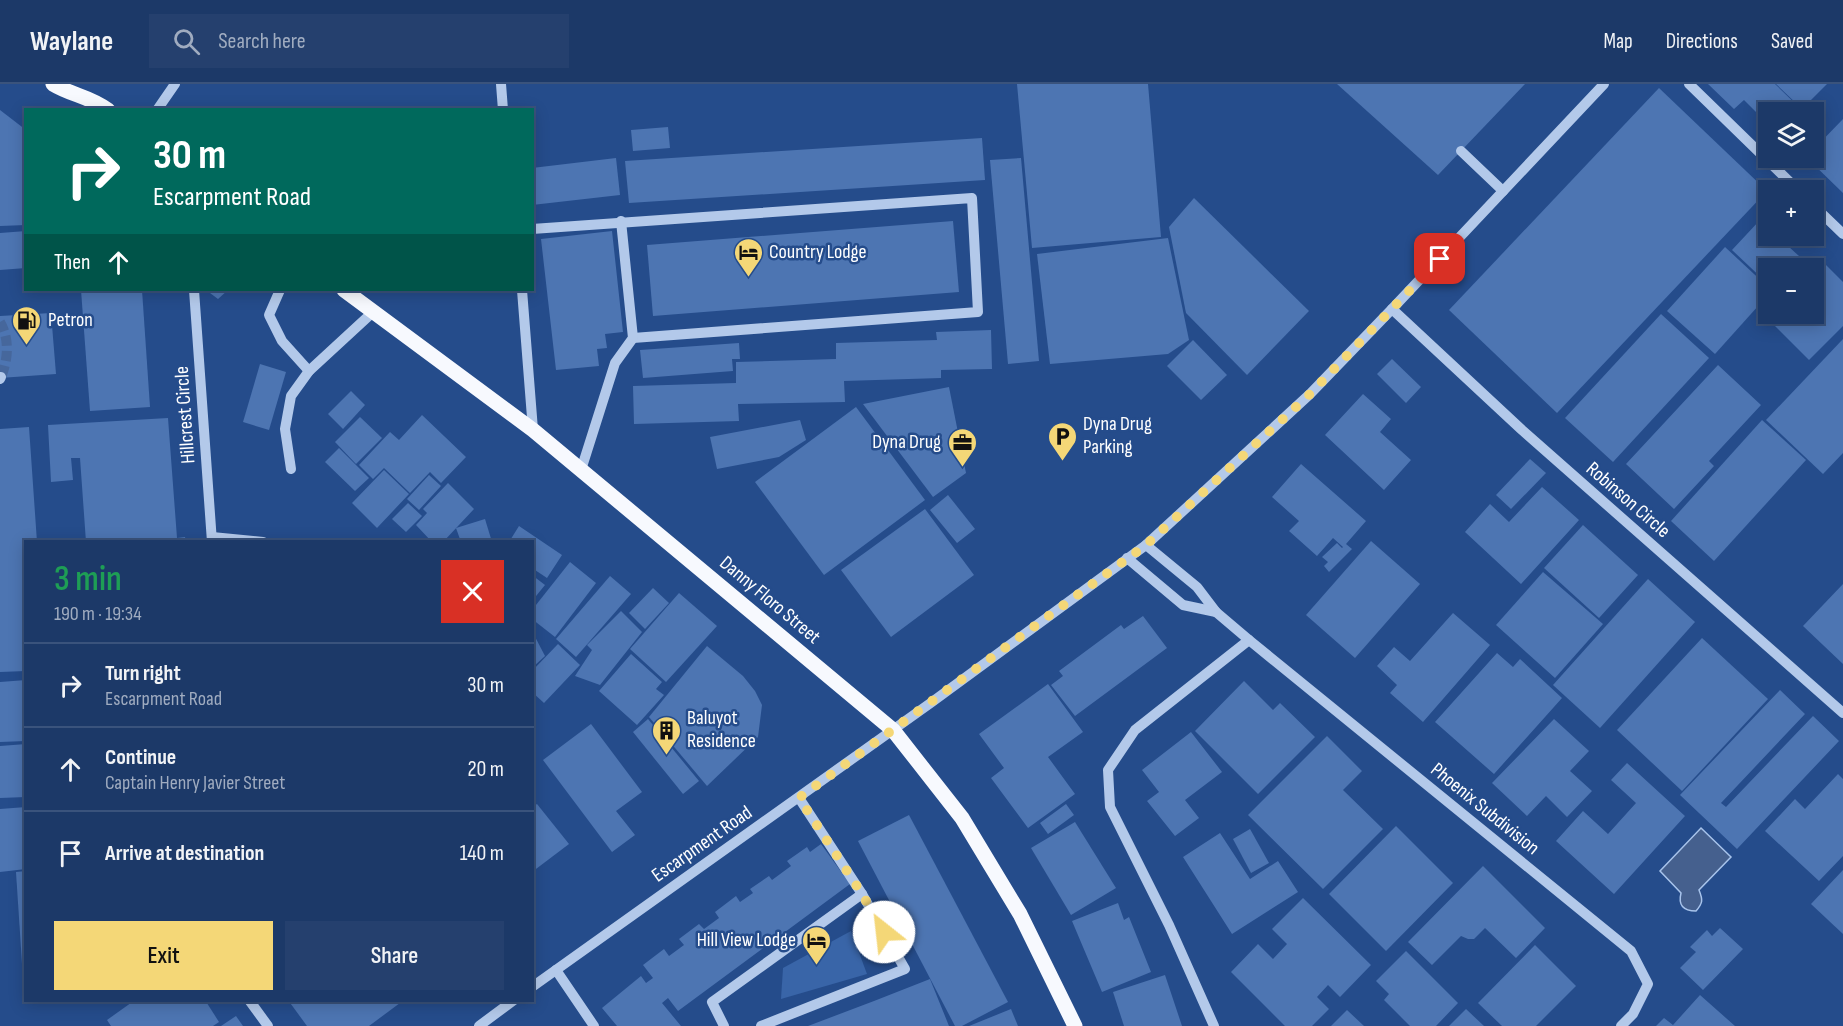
<!DOCTYPE html>
<meta charset="utf-8">
<style>
body{margin:0;font-family:"Sofia Sans Condensed",sans-serif;background:#25406e;color:#f1f3f6;height:100vh;display:flex;flex-direction:column;font-size:22px;white-space:nowrap}
*{box-sizing:border-box;margin:0}
p{font-size:20px;color:#a0acc0}
.icon{flex:none;width:33px;height:33px;fill:none;stroke:currentColor;stroke-width:2;stroke-linecap:round;stroke-linejoin:round}
.map{position:relative;flex:1;overflow:hidden}
.sheet{position:absolute;left:24px;top:456px;width:510px;height:462px;display:flex;flex-direction:column;background:#1c3968;border-radius:0px;box-shadow:0 3px 15px #0003,0 0 0 2px #3a537c}
.sheet>*{flex:none}
.guide{position:absolute;left:24px;top:24px;width:510px;height:183px;border-radius:0px;box-shadow:0 3px 15px #0003,0 0 0 2px #3a537c;background:#00695c;color:#fff;overflow:hidden}
.buttons{position:absolute;left:1758px;top:18px;display:grid;gap:12px}
.buttons a{display:grid;place-items:center;width:66px;height:66px;border-radius:0px;background:#1c3968;box-shadow:0 3px 15px #0003,0 0 0 2px #3a537c;font-size:30px}
.pin{position:absolute;display:grid;place-items:center;width:51px;height:51px;color:#fff;margin:-26px;border-radius:12px;box-shadow:0 3px 9px #0006}
.me{position:absolute;width:66px;margin:-33px;rotate:331deg;stroke-linejoin:round;filter:drop-shadow(0 0 4px #0008)}
.turn{display:flex;align-items:center;gap:21px;height:126px;padding:0 30px;font-size:27px}
.turn .icon{width:78px;height:78px;stroke-width:2.5}
.turn b{display:block;font-size:42px;line-height:51px}
.then{display:flex;align-items:center;height:57px;padding:0 30px;background:#0003;gap:12px;font-size:22px}
.round{display:grid;place-items:center;flex:none;width:63px;height:63px;border-radius:0px;background:#25406e}
.overview{display:flex;align-items:center;justify-content:space-between;height:102px;padding:0 30px}
h1{font-size:36px;font-weight:600;line-height:45px;color:#1e9e55}
.cta{display:flex;gap:12px;margin-top:auto;padding:12px 30px}
.cta a{flex:1;height:69px;border-radius:0px;background:#f4d777;color:#111;font-size:24px;font-weight:600;line-height:69px;text-align:center}
.cta a+a{background:#25406e;color:#f1f3f6}
ul{padding:0;list-style:none}
li{display:flex;align-items:center;gap:18px;height:84px;padding:0 30px;border-top:2px solid #3a537c}
li div{flex:1}
li b{display:block;font-size:22px}
li em{font-style:normal}
header{display:flex;align-items:center;gap:36px;box-sizing:border-box;height:84px;padding:0 30px;background:#1c3968;border-bottom:2px solid #3a537c}
header strong{font-size:28px}
nav{display:flex;gap:33px;margin-inline-start:auto;font-size:21px}
.search{width:420px;height:54px;background:#25406e;display:flex;align-items:center;gap:15px;box-sizing:border-box;padding:0 21px;border-radius:0px;color:#a0acc0;font-size:22px}
.map>svg:first-child{display:block}
.green{fill:#3965a8}
.water{fill:#45608e;stroke:#a7c3eb;stroke-width:1.5}
.building{fill:#4d75b2}
.lines{fill:none;stroke-linecap:round;stroke-linejoin:round}
.minor-tunnel{stroke:#46679c;stroke-width:10;stroke-dasharray:10 5;stroke-linecap:butt}
.minor{stroke:#b3c9ea;stroke-width:10}
.major{stroke:#f7f9fe;stroke-width:15}
.route{stroke:#f4d777;stroke-width:10;stroke-dasharray:0 18}
.labels{text-anchor:middle;dominant-baseline:central;stroke-width:5;stroke-linejoin:round;paint-order:stroke}
.poi-label{font-size:20px;fill:#fff;stroke:#254c8b;text-anchor:start}
.street-label{font-size:20px;fill:#fff;stroke:#254c8b}
</style>
<header>
<strong>Waylane</strong>
<div class="search"><svg class="icon" aria-label="search" viewBox="0 0 24 24"><circle cx="10" cy="10" r="6"/><path d="M15 15l6 6"/></svg>Search here</div>
<nav><a>Map</a><a>Directions</a><a>Saved</a></nav>
</header>
<div class="map">
<svg width="1843" height="942" viewBox="0 0 1843 942">
<rect width="100%" height="100%" fill="#254c8b"/>
<polygon class="green" points="851,847 867,890 781,915 783,884"/>
<path class="water" d="M1701,744L1731,773L1699,806C1703,816 1703,819 1696,827C1683,827 1678,821 1681,809L1660,787Z"/>
<g class="building">
<polygon points="1017,0 1148,0 1161,153 1032,164"/>
<polygon points="1337,0 1525,0 1438,91"/>
<polygon points="1708,0 1775,0 1804,28 1768,28 1768,33 1765,37 1744,16 1734,25"/>
<polygon points="1776,0 1827,0 1802,25"/>
<polygon points="1659,4 1767,107 1557,329 1449,226"/>
<polygon points="0,26 26,46 26,141 0,142"/>
<polygon points="1843,35 1843,109 1807,74 1814,74 1814,65"/>
<polygon points="1814,38 1824,48 1814,60"/>
<polygon points="668,43 670,64 633,67 631,46"/>
<polygon points="982,54 985,96 629,119 625,77"/>
<polygon points="616,74 620,111 532,121 532,84"/>
<polygon points="1021,74 1039,277 1008,280 990,76"/>
<polygon points="1194,114 1309,227 1247,291 1186,229 1169,143"/>
<polygon points="1760,136 1768,143 1768,152 1777,152 1799,172 1788,184 1768,184 1768,200 1732,166"/>
<polygon points="953,137 959,208 653,232 647,161"/>
<polygon points="26,147 26,184 0,186 0,149"/>
<polygon points="612,147 623,248 605,250 607,264 597,265 599,282 556,286 541,155"/>
<polygon points="1168,154 1189,256 1168,270 1050,280 1037,170"/>
<polygon points="1725,163 1768,203 1768,211 1715,270 1667,227"/>
<polygon points="1818,173 1843,198 1843,242 1809,276 1762,229 1768,223 1768,230 1814,230 1814,184 1807,184"/>
<polygon points="81,206 142,206 150,323 90,327"/>
<polygon points="206,206 228,206 218,215"/>
<polygon points="51,229 56,290 0,294 0,232"/>
<polygon points="1661,230 1709,274 1613,378 1565,334"/>
<polygon points="991,246 992,285 941,286 941,294 844,297 845,318 738,320 739,337 634,340 633,302 736,299 736,278 836,275 836,259 937,256 936,248"/>
<polygon points="1843,255 1843,369 1823,390 1766,336"/>
<polygon points="1193,256 1227,291 1201,316 1167,282"/>
<polygon points="739,259 740,275 732,275 733,287 643,294 640,266"/>
<polygon points="1392,275 1421,303 1406,319 1377,290"/>
<polygon points="260,280 286,288 269,346 243,338"/>
<polygon points="1718,281 1761,321 1709,377 1714,382 1674,425 1626,380"/>
<polygon points="949,303 966,389 933,413 863,320"/>
<polygon points="351,307 365,321 343,345 328,330"/>
<polygon points="1363,310 1391,335 1380,348 1411,376 1384,406 1325,351"/>
<polygon points="856,323 925,416 824,491 755,398"/>
<polygon points="422,331 466,373 441,399 430,388 410,409 384,384 373,395 359,381 390,348 399,356"/>
<polygon points="360,333 382,354 356,380 335,358"/>
<polygon points="168,334 177,454 185,453 186,458 86,458 80,374 71,374 73,396 51,398 48,341"/>
<polygon points="800,336 806,356 779,373 717,385 710,353"/>
<polygon points="1762,336 1806,376 1714,477 1671,437"/>
<polygon points="29,343 37,458 26,458 26,587 0,588 0,345"/>
<polygon points="339,364 369,394 355,407 325,378"/>
<polygon points="1530,375 1546,389 1511,425 1496,411"/>
<polygon points="1301,380 1366,437 1346,460 1352,465 1329,488 1324,482 1328,478 1322,473 1337,459 1342,464 1343,463 1333,454 1317,472 1289,447 1299,437 1272,413"/>
<polygon points="384,386 409,410 377,444 352,419"/>
<polygon points="429,391 441,402 419,426 407,415"/>
<polygon points="448,399 474,425 443,458 432,458 416,441 427,429 423,425"/>
<polygon points="1542,403 1579,436 1521,500 1465,448 1490,420 1509,438"/>
<polygon points="948,411 975,445 957,459 930,426"/>
<polygon points="408,419 422,432 406,448 392,435"/>
<polygon points="925,425 974,491 891,553 841,486"/>
<polygon points="485,435 492,458 461,458 456,444"/>
<polygon points="1583,441 1638,491 1599,534 1544,484"/>
<polygon points="519,442 562,471 547,494 532,484 532,458 509,458"/>
<polygon points="1371,457 1420,500 1355,574 1306,531"/>
<polygon points="570,478 596,499 555,553 532,535 532,526"/>
<polygon points="1543,488 1603,540 1555,594 1496,541"/>
<polygon points="532,491 545,501 532,517"/>
<polygon points="610,492 631,510 576,573 556,555"/>
<polygon points="1648,495 1695,538 1600,644 1553,601"/>
<polygon points="1843,500 1843,580 1803,542"/>
<polygon points="653,504 669,519 645,545 629,529"/>
<polygon points="679,509 717,542 666,598 630,565"/>
<polygon points="621,527 642,548 600,601 575,592 592,566 587,561"/>
<polygon points="1453,529 1490,561 1423,638 1390,609 1397,601 1377,582 1394,563 1410,577"/>
<polygon points="1143,532 1167,564 1075,632 1051,601 1063,592 1059,587 1121,541 1124,545"/>
<polygon points="532,547 545,572 532,584"/>
<polygon points="1702,554 1768,615 1682,707 1617,646"/>
<polygon points="558,560 580,581 544,619 532,608 532,587"/>
<polygon points="707,562 743,592 755,607 762,621 758,653 707,702 649,633"/>
<polygon points="1497,569 1513,583 1520,575 1562,614 1494,690 1435,638"/>
<polygon points="631,570 662,598 656,605 664,611 637,641 599,607"/>
<polygon points="26,596 26,657 0,658 0,598"/>
<polygon points="1244,597 1273,626 1280,619 1315,653 1258,710 1195,647"/>
<polygon points="1048,600 1083,648 1048,673 1075,710 1028,744 991,694 1004,684 979,650"/>
<polygon points="1780,606 1805,630 1721,719 1726,723 1813,632 1839,657 1737,765 1680,711"/>
<polygon points="648,635 699,697 683,710 633,648"/>
<polygon points="1554,635 1589,667 1570,687 1592,707 1567,733 1546,712 1527,732 1492,699"/>
<polygon points="591,640 642,708 616,727 635,751 612,768 543,676"/>
<polygon points="1191,648 1222,688 1185,716 1199,734 1175,752 1147,717 1159,708 1142,686"/>
<polygon points="1327,652 1362,687 1343,706 1383,745 1323,805 1248,731"/>
<polygon points="26,660 26,713 0,714 0,662"/>
<polygon points="1627,679 1685,732 1614,810 1556,757 1583,727 1608,750 1636,719 1611,696"/>
<polygon points="1838,690 1843,695 1843,772 1819,797 1765,747 1795,715 1805,725"/>
<polygon points="537,720 569,760 532,788 532,723"/>
<polygon points="1066,720 1074,731 1048,750 1040,739"/>
<polygon points="26,723 26,785 0,788 0,725"/>
<polygon points="909,731 1008,918 962,942 955,942 858,757"/>
<polygon points="1075,738 1116,804 1071,831 1031,764"/>
<polygon points="1396,742 1453,799 1386,867 1329,810"/>
<polygon points="1250,745 1269,779 1251,789 1233,755"/>
<polygon points="1220,749 1250,795 1278,777 1298,808 1232,850 1183,773"/>
<polygon points="821,760 850,800 678,927 668,914 662,919 681,942 617,942 602,924 641,892 646,899 653,894 643,881 664,865 669,872 684,861 679,855 699,840 704,845 719,834 715,828 736,812 740,818 753,809 750,805 769,792 772,796 791,782 787,777 807,763 810,768"/>
<polygon points="1483,782 1545,844 1516,874 1485,844 1474,855 1468,855 1461,852 1432,881 1408,858"/>
<polygon points="1843,786 1843,850 1811,820"/>
<polygon points="26,787 26,895 23,895 16,788"/>
<polygon points="1303,814 1371,881 1340,913 1328,901 1317,913 1329,925 1312,942 1285,942 1231,888 1258,860 1273,875 1287,860 1272,845"/>
<polygon points="1118,819 1124,836 1129,833 1151,888 1102,908 1072,837"/>
<polygon points="1720,844 1743,865 1703,906 1680,884 1696,868 1690,863 1707,846 1712,852"/>
<polygon points="1535,861 1576,902 1536,942 1502,942 1478,919"/>
<polygon points="1406,867 1458,919 1436,942 1410,942 1384,916 1389,910 1376,897"/>
<polygon points="1165,891 1182,942 1124,942 1113,908"/>
<polygon points="930,895 949,942 808,942 874,917"/>
<polygon points="1700,911 1735,942 1656,942 1664,934 1673,941"/>
<polygon points="135,916 205,916 219,938 213,942 111,942 107,936"/>
<polygon points="288,916 404,916 369,942 307,942"/>
<polygon points="1011,925 1018,942 969,942"/>
<polygon points="1466,925 1484,942 1449,942"/>
<polygon points="1347,926 1364,942 1331,942"/>
<polygon points="236,932 243,942 221,942"/>
</g>
<g class="lines">
<path class="minor-tunnel" d="M0,238C10,255 8,276 1,293"/>
<g class="minor">
<polyline points="501,0 503,26"/>
<polyline points="1689,0 1798,106"/>
<polyline points="157,26 175,0"/>
<polyline points="1461,67 1503,107"/>
<polyline points="1814,122 1843,150"/>
<polyline points="532,145 972,114 978,228 633,254"/>
<polyline points="194,206 212,458"/>
<polyline points="280,206 269,231 282,257 309,287"/>
<polyline points="522,206 533,346"/>
<polyline points="1392,225 1522,346 1843,629"/>
<polyline points="0,295 1,293"/>
<polyline points="291,385 285,345 291,312 309,287 373,228"/>
<polyline points="581,386 615,279 633,254 621,137"/>
<polyline points="212,453 263,458"/>
<polyline points="1146,461 1197,503 1216,528 1249,556 1631,867 1648,900 1633,930 1621,942"/>
<polyline points="1127,474 1183,521 1216,528"/>
<polyline points="556,886 594,942"/>
<polyline points="532,903 932,618 1146,461 1310,310 1392,225 1604,0"/>
<polyline points="249,916 268,942"/>
<polyline points="479,942 514,916"/>
<polyline points="724,942 712,918 862,810"/>
<polyline points="761,942 905,885 862,810 799,714"/>
<polyline points="1214,942 1169,841 1110,723 1108,686 1135,646 1249,556"/>
</g>
<g class="major">
<path d="M53,0C71,11 89,12 108,26"/>
<polyline points="344,206 533,346 893,646 962,734 1020,830 1075,942"/>
</g>
</g>
<g class="lines">
<polyline class="route" points="884,848 862,810 799,714 1146,461 1310,310 1440,175"/>
</g>
<defs>
<symbol id="hotel-pin" viewBox="-11 -11 22 30"><path d="M0 17L-7.5 6A9.5 9.5 0 1 1 7.5 6Z" fill="#f4d777" stroke="#254c8b"/><path d="M-6-4.5h1.5V1H6V5H4.5V3h-9V5H-6ZM-4 0a1.8 1.8 0 1 1 3.6 0ZM.5 0V-2.5h3Q6-2.5 6 0Z" fill="#111"/></symbol>
<symbol id="fuel-pin" viewBox="-11 -11 22 30"><path d="M0 17L-7.5 6A9.5 9.5 0 1 1 7.5 6Z" fill="#f4d777" stroke="#254c8b"/><path d="M-5.5-6h7V0h2V4h1.3V-2.5L3-4.5l.8-.8L6-3V5H2.5V1h-1V6h-7ZM-4.2-4.7v3.2H.2V-4.7Z" fill="#111"/></symbol>
<symbol id="parking-pin" viewBox="-11 -11 22 30"><path d="M0 17L-7.5 6A9.5 9.5 0 1 1 7.5 6Z" fill="#f4d777" stroke="#254c8b"/><path d="M-3.5-5.5H1a3.5 3.5 0 0 1 0 7H-1V5.5H-3.5ZM-1-3.4V-.6H.8a1.4 1.4 0 0 0 0-2.8Z" fill="#111"/></symbol>
<symbol id="office-pin" viewBox="-11 -11 22 30"><path d="M0 17L-7.5 6A9.5 9.5 0 1 1 7.5 6Z" fill="#f4d777" stroke="#254c8b"/><path d="M-6-3h4V-5.5h4V-3h4V5H-6ZM-1-4.5V-3h2v-1.5ZM-6 0V1H6V0Z" fill="#111"/></symbol>
<symbol id="building-pin" viewBox="-11 -11 22 30"><path d="M0 17L-7.5 6A9.5 9.5 0 1 1 7.5 6Z" fill="#f4d777" stroke="#254c8b"/><path d="M-4-6H4V6H1V3H-1V6H-4ZM-2.5-4.3h1.7v1.8h-1.7ZM.8-4.3h1.7v1.8H.8ZM-2.5-1h1.7V.8h-1.7ZM.8-1h1.7V.8H.8Z" fill="#111"/></symbol>
</defs>
<g fill-rule="evenodd">
<use href="#hotel-pin" x="732" y="152" width="33" height="45"/>
<use href="#fuel-pin" x="10" y="220" width="33" height="45"/>
<use href="#parking-pin" x="1046" y="336" width="33" height="45"/>
<use href="#office-pin" x="946" y="342" width="33" height="45"/>
<use href="#building-pin" x="650" y="630" width="33" height="45"/>
<use href="#hotel-pin" x="800" y="840" width="33" height="45"/>
</g>
<g class="labels">
<g class="poi-label">
<text x="769" y="168">Country Lodge</text>
<text x="48" y="236">Petron</text>
<text x="1083" y="340">Dyna Drug<tspan x="1083" dy="23">Parking</tspan></text>
<text x="941" y="358" text-anchor="end">Dyna Drug</text>
<text x="687" y="634">Baluyot<tspan x="687" dy="23">Residence</tspan></text>
<text x="796" y="856" text-anchor="end">Hill View Lodge</text>
</g>
<g class="street-label">
<text transform="translate(185 331) rotate(-94)">Hillcrest Circle</text>
<text transform="translate(1628 416) rotate(41)">Robinson Circle</text>
<text transform="translate(770 516) rotate(40)">Danny Floro Street</text>
<text transform="translate(1485 725) rotate(39)">Phoenix Subdivision</text>
<text transform="translate(702 760) rotate(-35)">Escarpment Road</text>
</g>
</g>
</svg>
<div class="buttons">
<a><svg class="icon" aria-label="layers" viewBox="0 0 24 24"><path d="M12 4l9 5-9 5-9-5zM3 14l9 5 9-5"/></svg></a>
<a>+</a>
<a>−</a>
</div>
<div class="pin" style="left:1440px;top:175px;background:#d93025"><svg class="icon" aria-label="arrive" viewBox="0 0 24 24"><path d="M6 21V4h12l-3 4 3 4H6"/></svg></div>
<svg class="me" style="left:884px;top:848px" viewBox="-20 -20 40 40"><circle r="19" fill="#fff"/><path d="M0-13L10 11 0 6-10 11z" fill="#f4d777"/></svg>
<div class="guide">
<div class="turn"><svg class="icon" aria-label="right" viewBox="0 0 24 24"><path d="M7 20v-9h11M14 6l5 5-5 5"/></svg><div><b>30 m</b>Escarpment Road</div></div>
<div class="then">Then<svg class="icon" aria-label="ahead" viewBox="0 0 24 24"><path d="M12 20V5M6 11l6-6 6 6"/></svg></div>
</div>
<section class="sheet">
<div class="overview"><div><h1>3 min</h1><p>190 m · 19:34</p></div><a class="round" style="background:#d93025;color:#fff"><svg class="icon" aria-label="close" viewBox="0 0 24 24"><path d="M6 6l12 12M18 6L6 18"/></svg></a></div>
<ul>
<li><svg class="icon" aria-label="right" viewBox="0 0 24 24"><path d="M7 20v-9h11M14 6l5 5-5 5"/></svg><div><b>Turn right</b><p>Escarpment Road</p></div><em>30 m</em></li>
<li><svg class="icon" aria-label="ahead" viewBox="0 0 24 24"><path d="M12 20V5M6 11l6-6 6 6"/></svg><div><b>Continue</b><p>Captain Henry Javier Street</p></div><em>20 m</em></li>
<li><svg class="icon" aria-label="arrive" viewBox="0 0 24 24"><path d="M6 21V4h12l-3 4 3 4H6"/></svg><div><b>Arrive at destination</b></div><em>140 m</em></li>
</ul>
<div class="cta"><a>Exit</a><a>Share</a></div>
</section>
</div>
